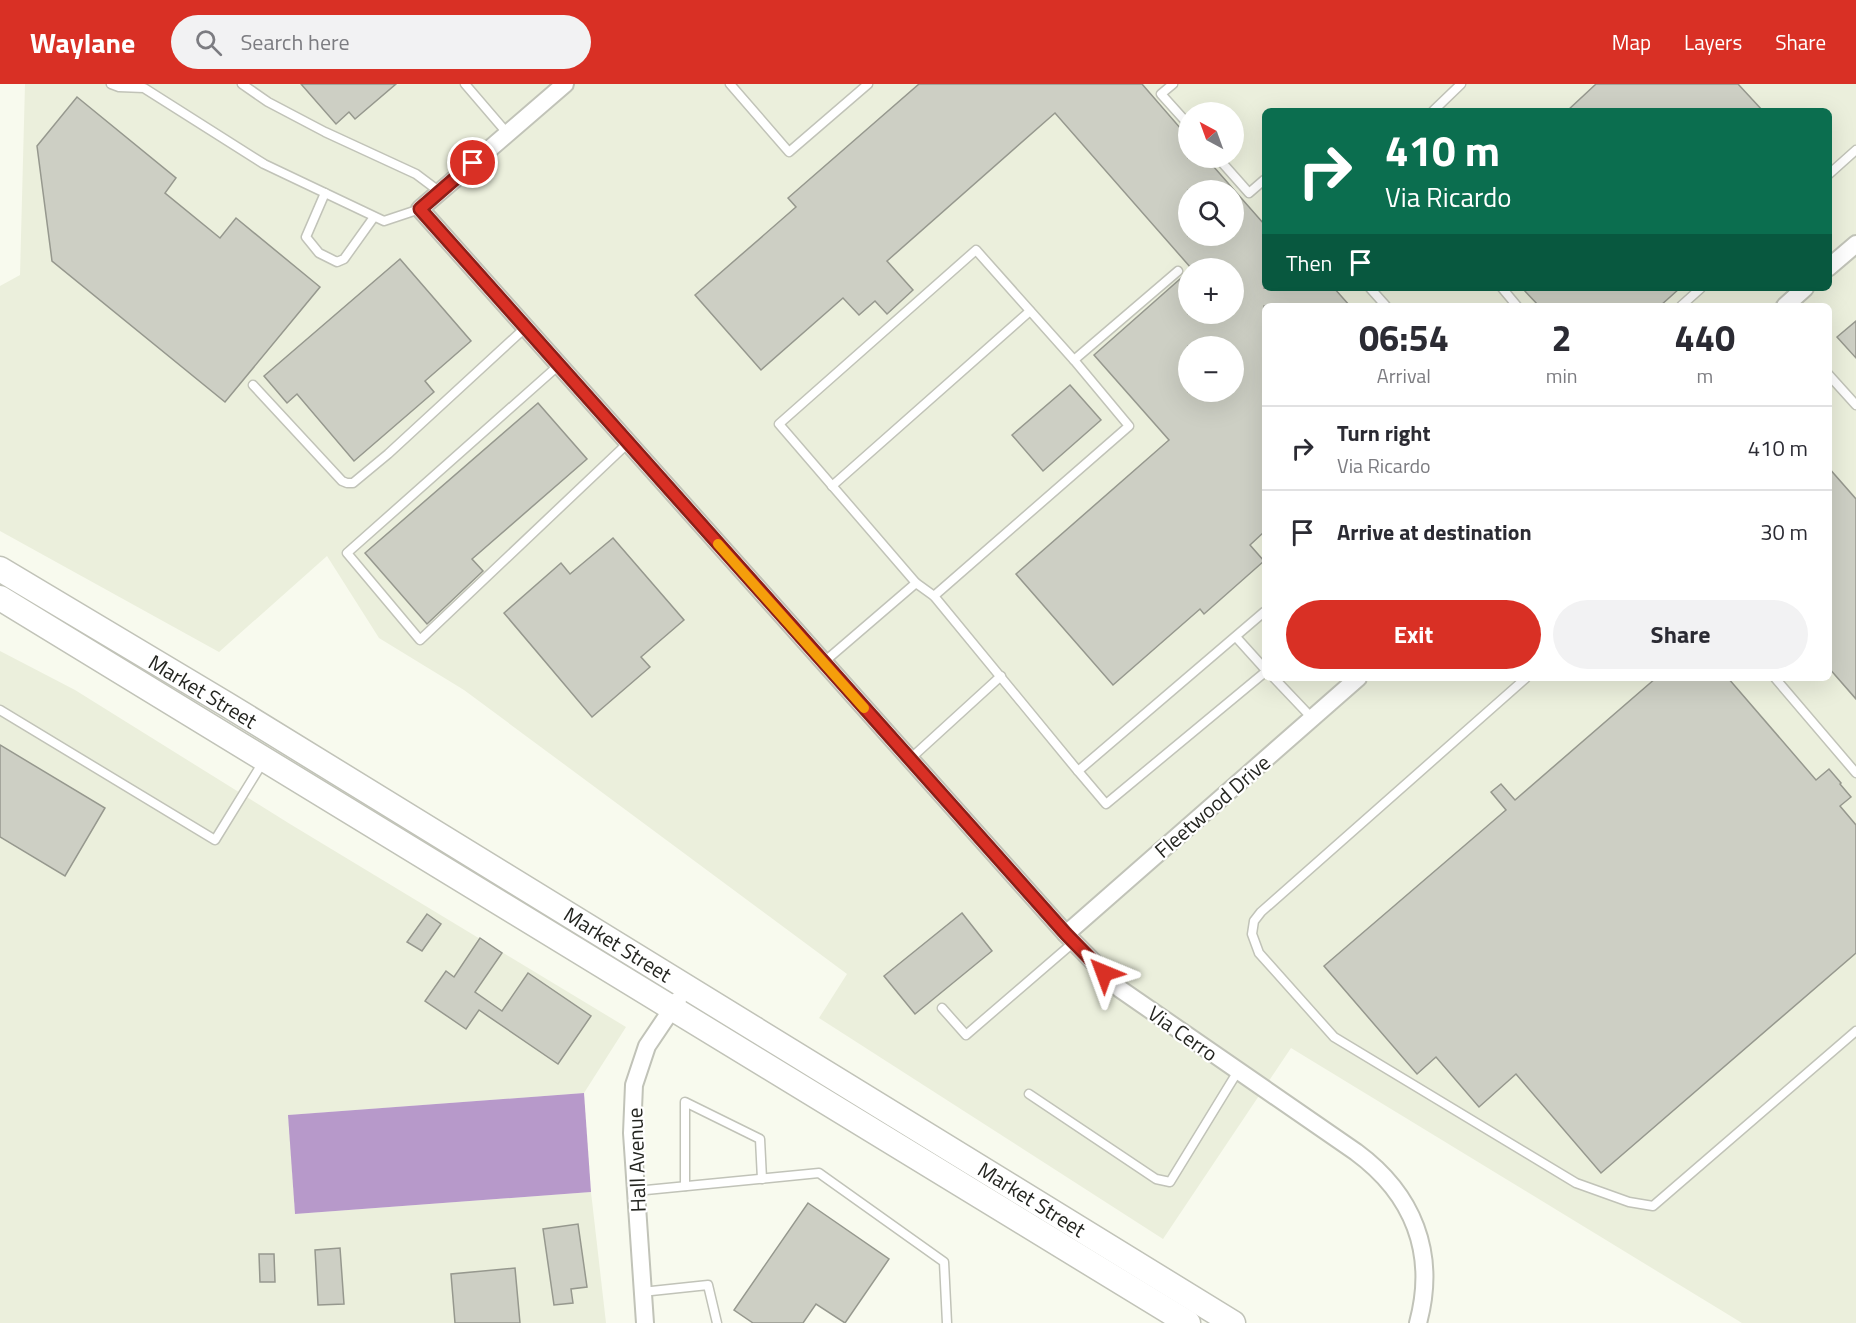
<!DOCTYPE html>
<meta charset="utf-8">
<style>
body{margin:0;font-family:"Titillium Web",sans-serif;background:#f2f2f3;color:#2b2b33;height:100vh;display:flex;flex-direction:column;font-size:22px;white-space:nowrap}
*{box-sizing:border-box;margin:0}
p{font-size:20px;color:#7c7c81}
.icon{flex:none;width:33px;height:33px;fill:none;stroke:currentColor;stroke-width:2;stroke-linecap:round;stroke-linejoin:round}
.map{position:relative;flex:1;overflow:hidden}
.side{position:absolute;left:1262px;top:219px;width:570px;height:378px;display:flex;flex-direction:column;background:#fff;border-radius:9px;box-shadow:0 6px 24px #0002}
.side>*{flex:none}
.top-card{position:absolute;left:1262px;top:24px;width:570px;height:183px;border-radius:9px;box-shadow:0 6px 24px #0002;background:#0b6e4f;color:#fff;overflow:hidden}
.needle{width:39px;rotate:319deg}
.controls{position:absolute;left:1178px;top:18px;display:grid;gap:12px}
.controls a{display:grid;place-items:center;width:66px;height:66px;border-radius:50%;background:#fff;box-shadow:0 6px 24px #0002;font-size:30px}
.pin{position:absolute;display:grid;place-items:center;width:51px;height:51px;color:#fff;margin:-26px;border:3px solid #fff;border-radius:50%;box-shadow:0 2px 6px #0007}
.me{position:absolute;width:66px;margin:-33px;rotate:316deg;stroke-linejoin:round;filter:drop-shadow(0 0 4px #0008)}
.turn{display:flex;align-items:center;gap:21px;height:126px;padding:0 24px;font-size:27px}
.turn .icon{width:78px;height:78px;stroke-width:2.5}
.turn b{display:block;font-size:42px;line-height:51px}
.then{display:flex;align-items:center;height:57px;padding:0 24px;background:#0003;gap:12px;font-size:22px}
.eta{display:flex;justify-content:space-evenly;align-items:center;height:102px;text-align:center}
.eta b{font-size:36px;font-weight:700;line-height:42px}
.button{display:flex;gap:12px;margin-top:auto;padding:12px 24px}
.button a{flex:1;height:69px;border-radius:36px;background:#d93025;color:#fff;font-size:24px;font-weight:700;line-height:69px;text-align:center}
.button a+a{background:#f2f2f3;color:#2b2b33}
ul{padding:0;list-style:none}
li{display:flex;align-items:center;gap:18px;height:84px;padding:0 24px;border-top:2px solid #e1e1e2}
li div{flex:1}
li b{display:block;font-size:22px}
li em{font-style:normal}
header{display:flex;align-items:center;gap:36px;box-sizing:border-box;height:84px;padding:0 30px;background:#d93025;color:#fff}
header strong{font-size:28px}
nav{display:flex;gap:33px;margin-inline-start:auto;font-size:21px}
.search{width:420px;height:54px;background:#f2f2f3;display:flex;align-items:center;gap:15px;box-sizing:border-box;padding:0 21px;border-radius:33px;color:#7c7c81;font-size:22px}
.map>svg:first-child{display:block}
.built{fill:#ebefdc;fill-rule:evenodd}
.water{fill:#b799ca}
.building{fill:#cdcfc4;stroke:#96988e;stroke-width:1.5;fill-rule:evenodd}
.lines{fill:none;stroke-linecap:round;stroke-linejoin:round}
.service-casing{stroke:#c1c3b8;stroke-width:11}
.minor-casing{stroke:#c1c3b8;stroke-width:20}
.secondary-casing{stroke:#c1c3b8;stroke-width:27}
.service{stroke:#fff;stroke-width:8}
.minor{stroke:#fff;stroke-width:16}
.secondary{stroke:#fff;stroke-width:24}
.route-casing{stroke:#8d1f18;stroke-width:15}
.route{stroke:#d93025;stroke-width:10}
.slow{stroke:#f59e0b;stroke-width:10}
.labels{text-anchor:middle;dominant-baseline:central;stroke-width:4.5;stroke-linejoin:round;paint-order:stroke}
.street-label{font-size:21px;fill:#242520;stroke:#fff}
</style>
<header>
<strong>Waylane</strong>
<div class="search"><svg class="icon" aria-label="search" viewBox="0 0 24 24"><circle cx="10" cy="10" r="6"/><path d="M15 15l6 6"/></svg>Search here</div>
<nav><a>Map</a><a>Layers</a><a>Share</a></nav>
</header>
<div class="map">
<svg width="1856" height="1239" viewBox="0 0 1856 1239">
<rect width="100%" height="100%" fill="#f8faee"/>
<g class="built">
<path d="M25,0H1856V1239H1742L1291,964L1163,1155L819,934L847,890L464,606L379,554L327,472L219,568L0,447V202L20,191ZM1264,27H1828V204H1264ZM1188,28H1233V74H1188ZM1188,106H1233V152H1188ZM1188,184H1233V230H1188ZM1264,222H1828V594H1264ZM1188,262H1233V308H1188Z"/>
<polygon points="0,567 75,606 290,740 626,943 584,1009 289,1031 295,1130 591,1108 606,1239 0,1239"/>
</g>
<polygon class="water" points="584,1009 591,1108 295,1130 288,1031"/>
<g class="building">
<polygon points="301,0 396,0 355,35 349,28 336,40"/>
<path d="M919,0H1142L1188,53V74H1206L1264,140V204H1334L1350,222H1264V448L1250,461L1264,477L1204,530L1200,525L1113,601L1016,490L1169,356L1094,271L1188,188V230H1233V184H1191L1055,29L887,177L913,206L887,230L875,217L859,231L843,214L761,286L695,211L796,123L788,114ZM1188,106H1233V152H1188ZM1188,262H1233V308H1188Z"/>
<polygon points="1596,0 1738,0 1763,27 1567,27"/>
<polygon points="77,13 176,94 165,109 220,154 236,134 320,203 225,318 52,177 37,62"/>
<polygon points="400,175 471,257 425,297 434,308 354,377 297,310 287,319 264,292"/>
<polygon points="1522,204 1680,204 1660,222 1539,222"/>
<polygon points="1856,237 1856,274 1837,253"/>
<polygon points="1070,301 1101,336 1043,387 1012,351"/>
<polygon points="538,319 587,375 472,475 483,487 427,540 365,469"/>
<polygon points="1828,383 1856,415 1856,615 1828,583"/>
<polygon points="613,454 684,536 641,573 650,583 592,633 504,529 561,479 570,490"/>
<polygon points="1656,594 1728,594 1816,696 1829,685 1841,699 1840,700 1851,713 1840,722 1856,741 1856,869 1601,1089 1516,990 1479,1023 1436,973 1417,990 1324,882 1506,726 1491,708 1501,700 1515,716"/>
<polygon points="0,661 105,724 65,792 0,753"/>
<polygon points="962,829 992,867 915,930 884,892"/>
<polygon points="427,830 441,840 422,867 407,858"/>
<polygon points="480,854 502,869 475,908 502,927 528,889 591,932 558,980 479,926 466,945 425,917 446,887 454,893"/>
<polygon points="808,1119 889,1175 845,1239 816,1220 803,1239 753,1239 734,1226"/>
<polygon points="578,1140 587,1203 571,1205 573,1219 554,1221 543,1145"/>
<polygon points="340,1164 344,1220 318,1221 315,1166"/>
<polygon points="259,1170 274,1170 275,1198 260,1198"/>
<polygon points="515,1184 520,1239 455,1239 451,1190"/>
</g>
<g class="lines">
<defs>
<g id="service">
<polyline points="111,0 119,3 144,4 264,80 384,137 420,125"/>
<polyline points="242,0 268,18 325,48 416,90 440,108"/>
<polyline points="465,0 507,49"/>
<polyline points="730,0 789,68 868,0"/>
<polyline points="1173,0 1161,10 1188,40"/>
<polyline points="1433,27 1461,0"/>
<polyline points="1218,74 1249,109 1264,96"/>
<polyline points="1828,91 1856,66"/>
<polyline points="325,109 306,153 319,169 337,178 344,175 374,133"/>
<polyline points="1370,204 1386,222"/>
<polyline points="1502,204 1517,222"/>
<polyline points="1681,222 1701,204"/>
<polyline points="559,281 347,469 420,556 628,359"/>
<polyline points="1828,290 1856,321"/>
<polyline points="253,301 342,397 347,399 353,399 388,370 525,244"/>
<polyline points="832,402 1030,227"/>
<polyline points="916,499 779,340 976,166 1074,276"/>
<polyline points="934,512 1129,342 1074,276 1178,187"/>
<polyline points="1264,528 1078,687 1106,720 1264,589"/>
<polyline points="1236,553 1264,584"/>
<polyline points="824,578 916,499 934,512 1078,687"/>
<polyline points="1274,594 1312,634"/>
<polyline points="1526,594 1261,828 1254,837 1252,850 1259,869 1334,953 1576,1099 1629,1118 1653,1122 1856,947"/>
<polyline points="1775,594 1856,689"/>
<polyline points="0,626 215,756 263,678"/>
<polyline points="910,675 1001,592"/>
<polyline points="942,924 966,951 1074,858"/>
<polyline points="1029,1010 1156,1095 1170,1098 1238,987"/>
<polyline points="685,1102 685,1018 760,1055 762,1095"/>
<polyline points="636,1107 819,1089 944,1178 947,1239"/>
<polyline points="642,1208 708,1201 717,1239"/>
</g>
<g id="minor">
<path d="M565,0L420,125L1066,850L1120,905L1356,1068C1413,1110 1437,1169 1418,1239"/>
<polyline points="1828,184 1856,160"/>
<polyline points="1785,222 1805,204"/>
<polyline points="1066,850 1358,594"/>
<polyline points="645,1239 632,1049 634,1001 647,962 678,916"/>
</g>
<g id="secondary">
<polyline points="0,485 226,620 1233,1239"/>
<polyline points="0,514 1188,1239"/>
</g>
</defs>
<use href="#service" class="service-casing"/>
<use href="#minor" class="minor-casing"/>
<use href="#secondary" class="secondary-casing"/>
<use href="#service" class="service"/>
<use href="#minor" class="minor"/>
<use href="#secondary" class="secondary"/>
</g>
<g class="lines">
<defs>
<polyline id="route" points="473,79 420,125 1066,850 1104,889"/>
</defs>
<use href="#route" class="route-casing"/>
<use href="#route" class="route"/>
<polyline class="slow" points="718,460 864,624"/>
</g>
<g class="labels">
<g class="street-label">
<text transform="translate(203 607) rotate(31)">Market Street</text>
<text transform="translate(1212 722) rotate(-41)">Fleetwood Drive</text>
<text transform="translate(618 860) rotate(32)">Market Street</text>
<text transform="translate(1183 949) rotate(35)">Via Cerro</text>
<text transform="translate(636 1076) rotate(-92)">Hall Avenue</text>
<text transform="translate(1032 1115) rotate(32)">Market Street</text>
</g>
</g>
</svg>
<div class="controls">
<a><svg class="needle" viewBox="-14 -14 28 28"><path d="M0-13l5 13h-10z" fill="#e53935"/><path d="M0 13l5-13h-10z" fill="#7c7c81"/></svg></a>
<a><svg class="icon" aria-label="search" viewBox="0 0 24 24"><circle cx="10" cy="10" r="6"/><path d="M15 15l6 6"/></svg></a>
<a>+</a>
<a>−</a>
</div>
<div class="pin" style="left:473px;top:79px;background:#d93025"><svg class="icon" aria-label="arrive" viewBox="0 0 24 24"><path d="M6 21V4h12l-3 4 3 4H6"/></svg></div>
<svg class="me" style="left:1104px;top:889px" viewBox="-20 -20 40 40"><path d="M0-17L14 15 0 8-14 15z" fill="#d93025" stroke="#fff" stroke-width="4"/></svg>
<div class="top-card">
<div class="turn"><svg class="icon" aria-label="right" viewBox="0 0 24 24"><path d="M7 20v-9h11M14 6l5 5-5 5"/></svg><div><b>410 m</b>Via Ricardo</div></div>
<div class="then">Then<svg class="icon" aria-label="arrive" viewBox="0 0 24 24"><path d="M6 21V4h12l-3 4 3 4H6"/></svg></div>
</div>
<section class="side">
<div class="eta">
<div><b>06:54</b><p>Arrival</p></div>
<div><b>2</b><p>min</p></div>
<div><b>440</b><p>m</p></div>
</div>
<ul>
<li><svg class="icon" aria-label="right" viewBox="0 0 24 24"><path d="M7 20v-9h11M14 6l5 5-5 5"/></svg><div><b>Turn right</b><p>Via Ricardo</p></div><em>410 m</em></li>
<li><svg class="icon" aria-label="arrive" viewBox="0 0 24 24"><path d="M6 21V4h12l-3 4 3 4H6"/></svg><div><b>Arrive at destination</b></div><em>30 m</em></li>
</ul>
<div class="button"><a>Exit</a><a>Share</a></div>
</section>
</div>
